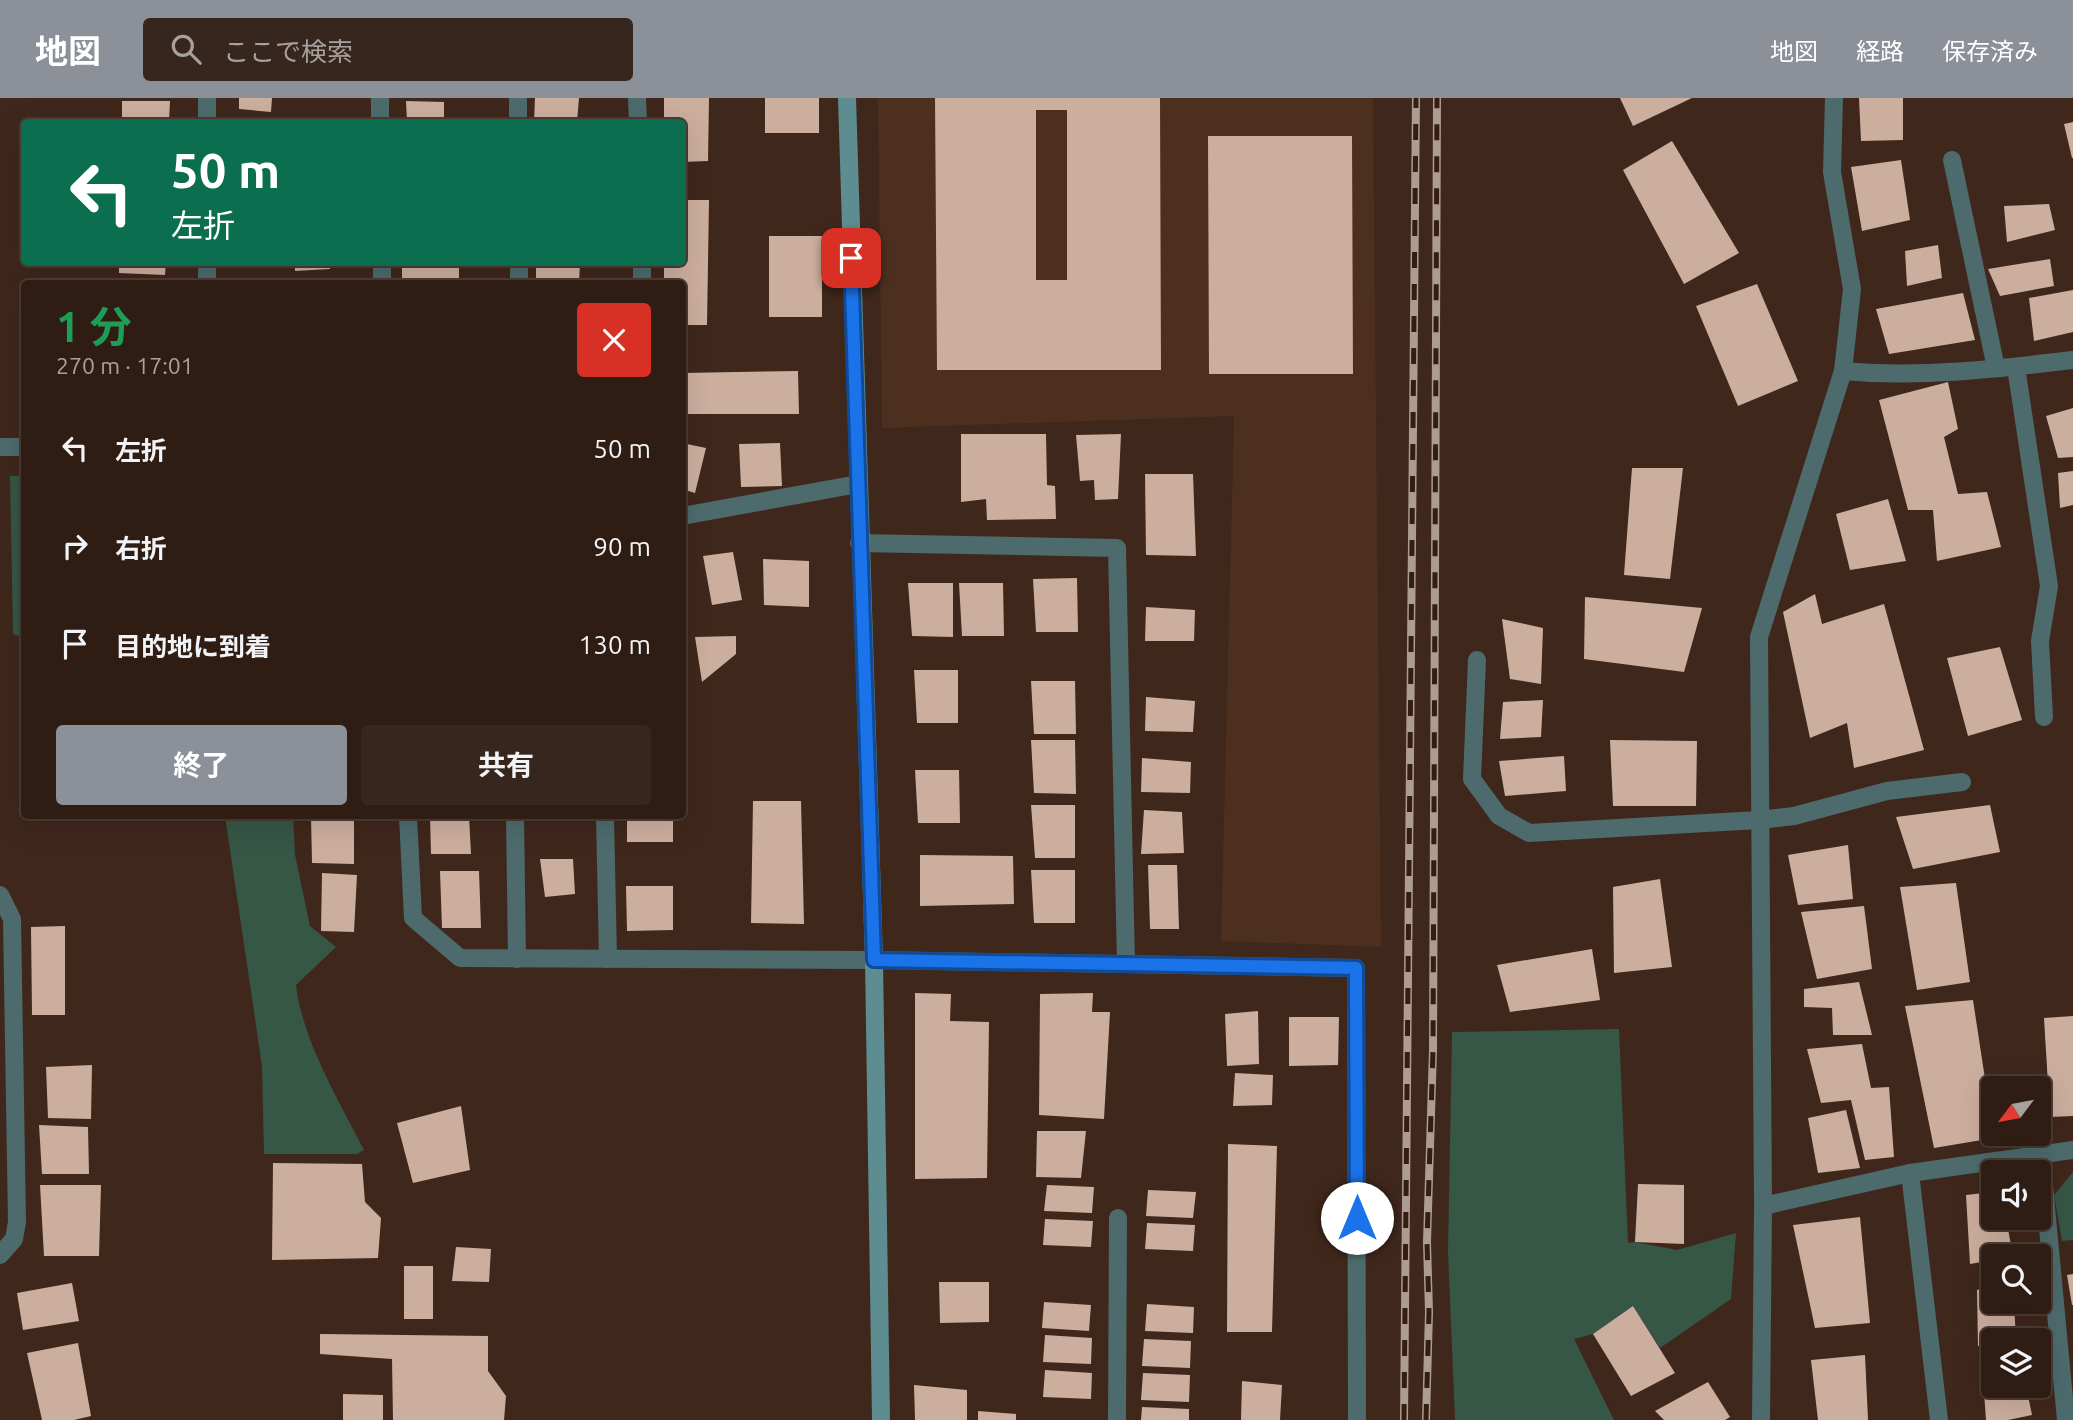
<!DOCTYPE html>
<html lang="ja">
<meta charset="utf-8">
<style>
body{margin:0;font-family:Ubuntu,"Noto Sans JP",sans-serif;background:#37261d;color:#f1f3f6;height:100vh;display:flex;flex-direction:column;font-size:26px;white-space:nowrap}
*{box-sizing:border-box;margin:0}
p{font-size:23px;color:#a7a2a0}
.icon{flex:none;width:38px;height:38px;fill:none;stroke:currentColor;stroke-width:2;stroke-linecap:round;stroke-linejoin:round}
.map{position:relative;flex:1;overflow:hidden}
.side{position:absolute;left:21px;top:182px;width:665px;height:539px;display:flex;flex-direction:column;background:#2f1d14;border-radius:7px;box-shadow:0 7px 28px #0002,0 0 0 2px #4a3b34}
.side>*{flex:none}
.guide{position:absolute;left:21px;top:21px;width:665px;height:147px;border-radius:7px;box-shadow:0 7px 28px #0002,0 0 0 2px #4a3b34;background:#0b6e4f;color:#fff;overflow:hidden}
.needle{width:46px;rotate:238deg}
.tools{position:absolute;left:1981px;top:978px;display:grid;gap:14px}
.tools a{display:grid;place-items:center;width:70px;height:70px;border-radius:7px;background:#2f1d14;box-shadow:0 7px 28px #0002,0 0 0 2px #4a3b34;font-size:35px}
.pin{position:absolute;display:grid;place-items:center;width:60px;height:60px;color:#fff;margin:-30px;border-radius:14px;box-shadow:0 4px 10px #0006}
.me{position:absolute;width:77px;margin:-38px;rotate:0deg;stroke-linejoin:round;filter:drop-shadow(0 0 5px #0008)}
.turn{display:flex;align-items:center;gap:24px;height:147px;padding:0 35px;font-size:32px}
.turn .icon{width:91px;height:91px;stroke-width:2.5}
.turn b{display:block;font-size:49px;line-height:60px}
.round{display:grid;place-items:center;flex:none;width:74px;height:74px;border-radius:7px;background:#37261d}
.head{display:flex;align-items:center;justify-content:space-between;height:119px;padding:0 35px}
h1{font-size:42px;font-weight:700;line-height:52px;color:#1e9e55}
.action{display:flex;gap:14px;margin-top:auto;padding:14px 35px}
.action a{flex:1;height:80px;border-radius:7px;background:#8c9099;color:#fff;font-size:28px;font-weight:700;line-height:80px;text-align:center}
.action a+a{background:#37261d;color:#f1f3f6}
ul{padding:0;list-style:none}
li{display:flex;align-items:center;gap:21px;height:98px;padding:0 35px}
li div{flex:1}
li b{display:block;font-size:26px}
li em{font-style:normal}
header{display:flex;align-items:center;gap:42px;box-sizing:border-box;height:98px;padding:0 35px;background:#8c9099;color:#fff}
header strong{font-size:33px}
nav{display:flex;gap:38px;margin-inline-start:auto;font-size:24px}
.search{width:490px;height:63px;background:#37261d;display:flex;align-items:center;gap:18px;box-sizing:border-box;padding:0 24px;border-radius:7px;color:#a7a2a0;font-size:26px}
.map>svg:first-child{display:block}
.built{fill:#4c2f1e}
.green{fill:#365646}
.building{fill:#ccae9e;fill-rule:evenodd}
.lines{fill:none;stroke-linecap:round;stroke-linejoin:round}
.lane{stroke:#4d6b6d;stroke-width:18}
.street{stroke:#4d6b6d;stroke-width:18}
.secondary{stroke:#5d8d90;stroke-width:18}
.rail-casing{stroke:#ae9c92;stroke-width:8}
.rail{stroke:#341e11;stroke-width:5;stroke-dasharray:16;stroke-linecap:butt}
.route-casing{stroke:#114b97;stroke-width:18}
.route{stroke:#1a73e8;stroke-width:12}
</style>
<header>
<strong>地図</strong>
<div class="search"><svg class="icon" aria-label="search" viewBox="0 0 24 24"><circle cx="10" cy="10" r="6"/><path d="M15 15l6 6"/></svg>ここで検索</div>
<nav><a>地図</a><a>経路</a><a>保存済み</a></nav>
</header>
<div class="map">
<svg width="2073" height="1322" viewBox="0 0 2073 1322">
<rect width="100%" height="100%" fill="#3f271b"/>
<polygon class="built" points="878,0 1373,0 1381,849 1221,843 1234,318 882,330"/>
<g class="green">
<polygon points="10,378 24,378 24,539 13,536"/>
<path d="M225,718H293L295,757L310,828L336,849L296,887C302,941 339,1003 364,1052L357,1056H264L262,968Z"/>
<polygon points="1619,931 1628,1145 1635,1144 1677,1152 1736,1135 1731,1201 1660,1250 1633,1208 1593,1236 1574,1241 1614,1322 1455,1322 1448,1154 1452,934"/>
<polygon points="2073,1074 2073,1142 2062,1143 2054,1097"/>
</g>
<g class="building">
<polygon points="239,0 272,0 271,14 239,11"/>
<polygon points="535,0 579,0 577,24 534,24"/>
<polygon points="664,0 709,0 708,63 682,64 682,24 664,24"/>
<rect x="765" y="0" width="54" height="35"/>
<path d="M935,0H1160L1161,272H937ZM1036,12H1067V182H1036Z"/>
<polygon points="1620,0 1692,0 1633,28"/>
<polygon points="1859,0 1903,0 1903,42 1861,43"/>
<polygon points="122,3 170,3 169,24 122,24"/>
<polygon points="406,3 444,4 444,24 407,24"/>
<polygon points="2073,24 2073,60 2072,60 2064,26"/>
<polygon points="1208,38 1352,38 1353,276 1209,276"/>
<polygon points="1672,43 1739,155 1684,186 1623,72"/>
<polygon points="1901,62 1910,122 1862,133 1851,69"/>
<polygon points="682,102 709,102 707,227 682,227 682,186 664,186 664,164 682,164"/>
<polygon points="2049,106 2055,132 2007,144 2004,108"/>
<rect x="769" y="138" width="53" height="81"/>
<polygon points="1938,147 1942,180 1907,188 1905,153"/>
<polygon points="2050,161 2054,188 2000,198 1988,171"/>
<polygon points="119,164 166,164 165,177 119,175"/>
<polygon points="295,164 330,164 330,171 295,173"/>
<rect x="402" y="164" width="57" height="22"/>
<polygon points="536,164 580,164 579,186 536,186"/>
<polygon points="1757,186 1798,283 1738,308 1696,208"/>
<polygon points="2073,192 2073,234 2034,243 2029,200"/>
<polygon points="1963,195 1975,242 1889,256 1876,211"/>
<polygon points="798,273 799,316 682,316 682,275"/>
<polygon points="1948,284 1958,331 1944,339 1958,396 1987,394 2001,449 1937,463 1933,412 1908,412 1879,302"/>
<polygon points="2073,310 2073,359 2058,360 2046,318"/>
<polygon points="961,336 1046,336 1047,387 1055,388 1056,421 987,422 986,401 961,404"/>
<polygon points="1121,336 1118,401 1095,402 1094,382 1080,383 1076,337"/>
<polygon points="682,345 706,350 695,395 682,391"/>
<polygon points="780,345 782,388 741,389 739,346"/>
<polygon points="1632,370 1683,370 1670,481 1624,477"/>
<polygon points="2073,373 2073,407 2060,410 2058,375"/>
<polygon points="1145,376 1193,376 1196,458 1146,457"/>
<polygon points="1888,401 1906,463 1850,472 1836,416"/>
<polygon points="733,454 742,502 712,507 703,458"/>
<polygon points="763,461 809,463 809,509 764,507"/>
<polygon points="1077,480 1078,534 1036,534 1033,481"/>
<polygon points="908,485 953,485 953,539 912,538"/>
<polygon points="959,485 1003,485 1004,538 962,538"/>
<polygon points="1815,496 1822,526 1884,506 1924,652 1854,670 1847,625 1810,640 1783,514"/>
<polygon points="1585,499 1702,510 1684,574 1584,561"/>
<polygon points="1146,509 1195,512 1194,543 1145,543"/>
<polygon points="1502,521 1543,530 1541,586 1510,581"/>
<polygon points="736,538 736,556 702,584 695,539"/>
<polygon points="2000,549 2022,622 1968,638 1947,560"/>
<polygon points="914,572 958,572 958,625 917,625"/>
<polygon points="1031,583 1075,583 1076,636 1034,636"/>
<polygon points="1146,599 1195,603 1193,634 1145,633"/>
<polygon points="1543,602 1541,639 1500,641 1503,604"/>
<polygon points="1031,642 1075,642 1076,696 1034,695"/>
<polygon points="1610,642 1697,643 1696,708 1613,708"/>
<polygon points="1564,658 1566,693 1505,698 1499,663"/>
<polygon points="1142,660 1191,664 1190,695 1141,694"/>
<polygon points="915,672 959,672 960,725 918,725"/>
<polygon points="753,703 801,703 804,826 751,825"/>
<polygon points="1031,707 1075,707 1075,760 1035,760"/>
<polygon points="1990,707 2000,754 1913,771 1896,719"/>
<polygon points="1144,712 1182,714 1184,755 1141,756"/>
<polygon points="311,718 354,718 354,766 312,765"/>
<polygon points="430,718 469,718 471,756 431,756"/>
<rect x="627" y="718" width="46" height="26"/>
<polygon points="1848,747 1853,801 1798,807 1788,757"/>
<polygon points="920,757 1013,758 1014,806 920,808"/>
<polygon points="540,761 573,761 575,796 545,799"/>
<polygon points="1148,767 1177,767 1179,831 1150,831"/>
<polygon points="1031,772 1075,772 1075,825 1034,825"/>
<polygon points="440,773 479,773 481,830 442,830"/>
<polygon points="322,775 357,777 354,834 321,833"/>
<polygon points="1660,781 1672,869 1614,875 1613,789"/>
<polygon points="1956,785 1970,884 1917,892 1900,789"/>
<polygon points="626,788 673,788 673,832 627,833"/>
<polygon points="1864,808 1872,871 1817,881 1801,814"/>
<polygon points="65,828 65,917 32,917 31,829"/>
<polygon points="1592,851 1600,902 1510,914 1497,867"/>
<polygon points="1859,884 1872,937 1833,937 1832,910 1804,909 1804,891"/>
<polygon points="915,895 951,896 950,923 989,924 987,1080 915,1081"/>
<polygon points="1093,895 1092,914 1110,914 1104,1021 1039,1017 1040,896"/>
<polygon points="1973,902 1994,1040 1934,1050 1905,908"/>
<polygon points="1258,913 1259,966 1227,968 1225,916"/>
<polygon points="2073,918 2073,1018 2050,1019 2044,920"/>
<polygon points="1289,919 1339,919 1338,967 1289,968"/>
<polygon points="1862,946 1871,990 1889,989 1894,1059 1865,1062 1851,1002 1821,1005 1807,951"/>
<polygon points="92,967 91,1021 48,1020 46,969"/>
<polygon points="1235,975 1273,977 1272,1007 1233,1008"/>
<polygon points="461,1008 470,1072 413,1085 397,1025"/>
<polygon points="1846,1012 1860,1070 1818,1075 1808,1020"/>
<polygon points="39,1027 88,1029 89,1076 42,1076"/>
<polygon points="1037,1033 1086,1033 1081,1080 1036,1079"/>
<polygon points="1228,1046 1277,1048 1272,1234 1227,1234"/>
<polygon points="273,1065 362,1066 365,1104 381,1120 378,1160 272,1162"/>
<polygon points="1638,1086 1684,1087 1684,1146 1635,1144"/>
<polygon points="40,1087 101,1087 99,1158 44,1158"/>
<polygon points="1047,1087 1094,1089 1092,1115 1044,1113"/>
<polygon points="1148,1092 1196,1094 1193,1120 1146,1118"/>
<polygon points="1993,1094 1993,1120 2006,1120 2013,1158 1993,1158 1993,1162 1970,1166 1966,1097"/>
<polygon points="1860,1119 1870,1225 1815,1230 1793,1127"/>
<polygon points="1045,1121 1093,1123 1091,1149 1043,1147"/>
<polygon points="1147,1125 1195,1127 1193,1153 1145,1151"/>
<polygon points="456,1149 491,1151 489,1184 452,1183"/>
<rect x="404" y="1168" width="29" height="53"/>
<polygon points="2073,1176 2073,1207 2072,1207 2067,1177"/>
<polygon points="939,1184 989,1184 989,1224 940,1225"/>
<polygon points="72,1185 79,1223 23,1232 17,1195"/>
<polygon points="1993,1188 1993,1204 2014,1204 2016,1242 1993,1242 1993,1246 1978,1248 1977,1192"/>
<polygon points="1044,1204 1091,1207 1089,1233 1042,1230"/>
<polygon points="1147,1206 1194,1209 1193,1235 1145,1233"/>
<polygon points="1633,1208 1675,1275 1631,1298 1593,1236"/>
<polygon points="320,1236 488,1238 488,1273 506,1298 504,1322 393,1322 392,1261 320,1256"/>
<polygon points="1045,1237 1092,1240 1091,1266 1043,1264"/>
<polygon points="1144,1241 1191,1243 1190,1270 1142,1268"/>
<polygon points="78,1245 91,1318 74,1322 42,1322 27,1255"/>
<polygon points="1865,1257 1868,1322 1818,1322 1811,1262"/>
<polygon points="1045,1272 1092,1275 1091,1301 1043,1299"/>
<polygon points="1143,1275 1190,1277 1189,1304 1141,1302"/>
<polygon points="1993,1279 1993,1288 2026,1288 2032,1317 2008,1322 1986,1322 1983,1280"/>
<polygon points="1242,1283 1282,1287 1280,1322 1241,1322"/>
<polygon points="1708,1284 1730,1319 1725,1322 1664,1322 1655,1313"/>
<polygon points="914,1287 967,1292 967,1322 915,1322"/>
<polygon points="343,1296 383,1297 383,1322 343,1322"/>
<polygon points="1142,1309 1189,1311 1189,1322 1141,1322"/>
<polygon points="978,1313 1016,1316 1016,1322 978,1322"/>
</g>
<g class="lines">
<g class="lane">
<polyline points="1759,722 1794,718 1887,693 1962,684"/>
<polyline points="1910,1075 1939,1322"/>
</g>
<g class="street">
<polyline points="207,0 207,24"/>
<polyline points="380,0 380,24"/>
<polyline points="518,0 518,24"/>
<polyline points="637,0 638,24"/>
<polyline points="1952,62 1996,270"/>
<polyline points="207,164 207,186"/>
<polyline points="382,164 382,186"/>
<polyline points="519,164 519,186"/>
<polyline points="642,164 642,186"/>
<polyline points="2016,269 2049,488 2040,543 2044,619"/>
<path d="M1843,273C1919,280 1997,271 2073,262"/>
<polyline points="0,349 24,349"/>
<polyline points="682,418 858,386"/>
<polyline points="859,445 1117,450 1126,866"/>
<polyline points="1477,562 1472,681 1499,718 1529,735 1759,722"/>
<polyline points="408,718 413,820 460,860 874,862 1356,870 1357,1322"/>
<polyline points="515,718 517,861"/>
<polyline points="605,718 608,861"/>
<polyline points="0,797 12,821 17,1124 14,1141 0,1157"/>
<polyline points="2041,1056 2066,1322"/>
<polyline points="1763,1108 1910,1075 2073,1052"/>
<polyline points="1117,1322 1118,1120"/>
<polyline points="1761,1322 1763,1108 1759,539 1843,273 1852,191 1832,74 1834,0"/>
</g>
<polyline class="secondary" points="847,0 874,862 881,1322"/>
<defs>
<g id="rail">
<polyline points="1404,1322 1416,0"/>
<polyline points="1426,1322 1429,1214 1427,1144 1433,952 1437,0"/>
</g>
</defs>
<use href="#rail" class="rail-casing"/>
<use href="#rail" class="rail"/>
</g>
<g class="lines">
<defs>
<polyline id="route" points="851,160 874,862 1356,870 1357,1120"/>
</defs>
<use href="#route" class="route-casing"/>
<use href="#route" class="route"/>
</g>
</svg>
<div class="tools">
<a><svg class="needle" viewBox="-14 -14 28 28"><path d="M0-13l5 13h-10z" fill="#e53935"/><path d="M0 13l5-13h-10z" fill="#a7a2a0"/></svg></a>
<a><svg class="icon" aria-label="sound" viewBox="0 0 24 24"><path d="M4 9h4l5-4v14l-5-4H4zM17 9q2 3 0 6"/></svg></a>
<a><svg class="icon" aria-label="search" viewBox="0 0 24 24"><circle cx="10" cy="10" r="6"/><path d="M15 15l6 6"/></svg></a>
<a><svg class="icon" aria-label="layers" viewBox="0 0 24 24"><path d="M12 4l9 5-9 5-9-5zM3 14l9 5 9-5"/></svg></a>
</div>
<div class="pin" style="left:851px;top:160px;background:#d93025"><svg class="icon" aria-label="arrive" viewBox="0 0 24 24"><path d="M6 21V4h12l-3 4 3 4H6"/></svg></div>
<svg class="me" style="left:1357px;top:1120px" viewBox="-20 -20 40 40"><circle r="19" fill="#fff"/><path d="M0-13L10 11 0 6-10 11z" fill="#1a73e8"/></svg>
<div class="guide">
<div class="turn"><svg class="icon" aria-label="left" viewBox="0 0 24 24"><path d="M17 20v-9H6M10 6l-5 5 5 5"/></svg><div><b>50 m</b>左折</div></div>
</div>
<section class="side">
<div class="head"><div><h1>1 分</h1><p>270 m · 17:01</p></div><a class="round" style="background:#d93025;color:#fff"><svg class="icon" aria-label="close" viewBox="0 0 24 24"><path d="M6 6l12 12M18 6L6 18"/></svg></a></div>
<ul>
<li><svg class="icon" aria-label="left" viewBox="0 0 24 24"><path d="M17 20v-9H6M10 6l-5 5 5 5"/></svg><div><b>左折</b></div><em>50 m</em></li>
<li><svg class="icon" aria-label="right" viewBox="0 0 24 24"><path d="M7 20v-9h11M14 6l5 5-5 5"/></svg><div><b>右折</b></div><em>90 m</em></li>
<li><svg class="icon" aria-label="arrive" viewBox="0 0 24 24"><path d="M6 21V4h12l-3 4 3 4H6"/></svg><div><b>目的地に到着</b></div><em>130 m</em></li>
</ul>
<div class="action"><a>終了</a><a>共有</a></div>
</section>
</div>
